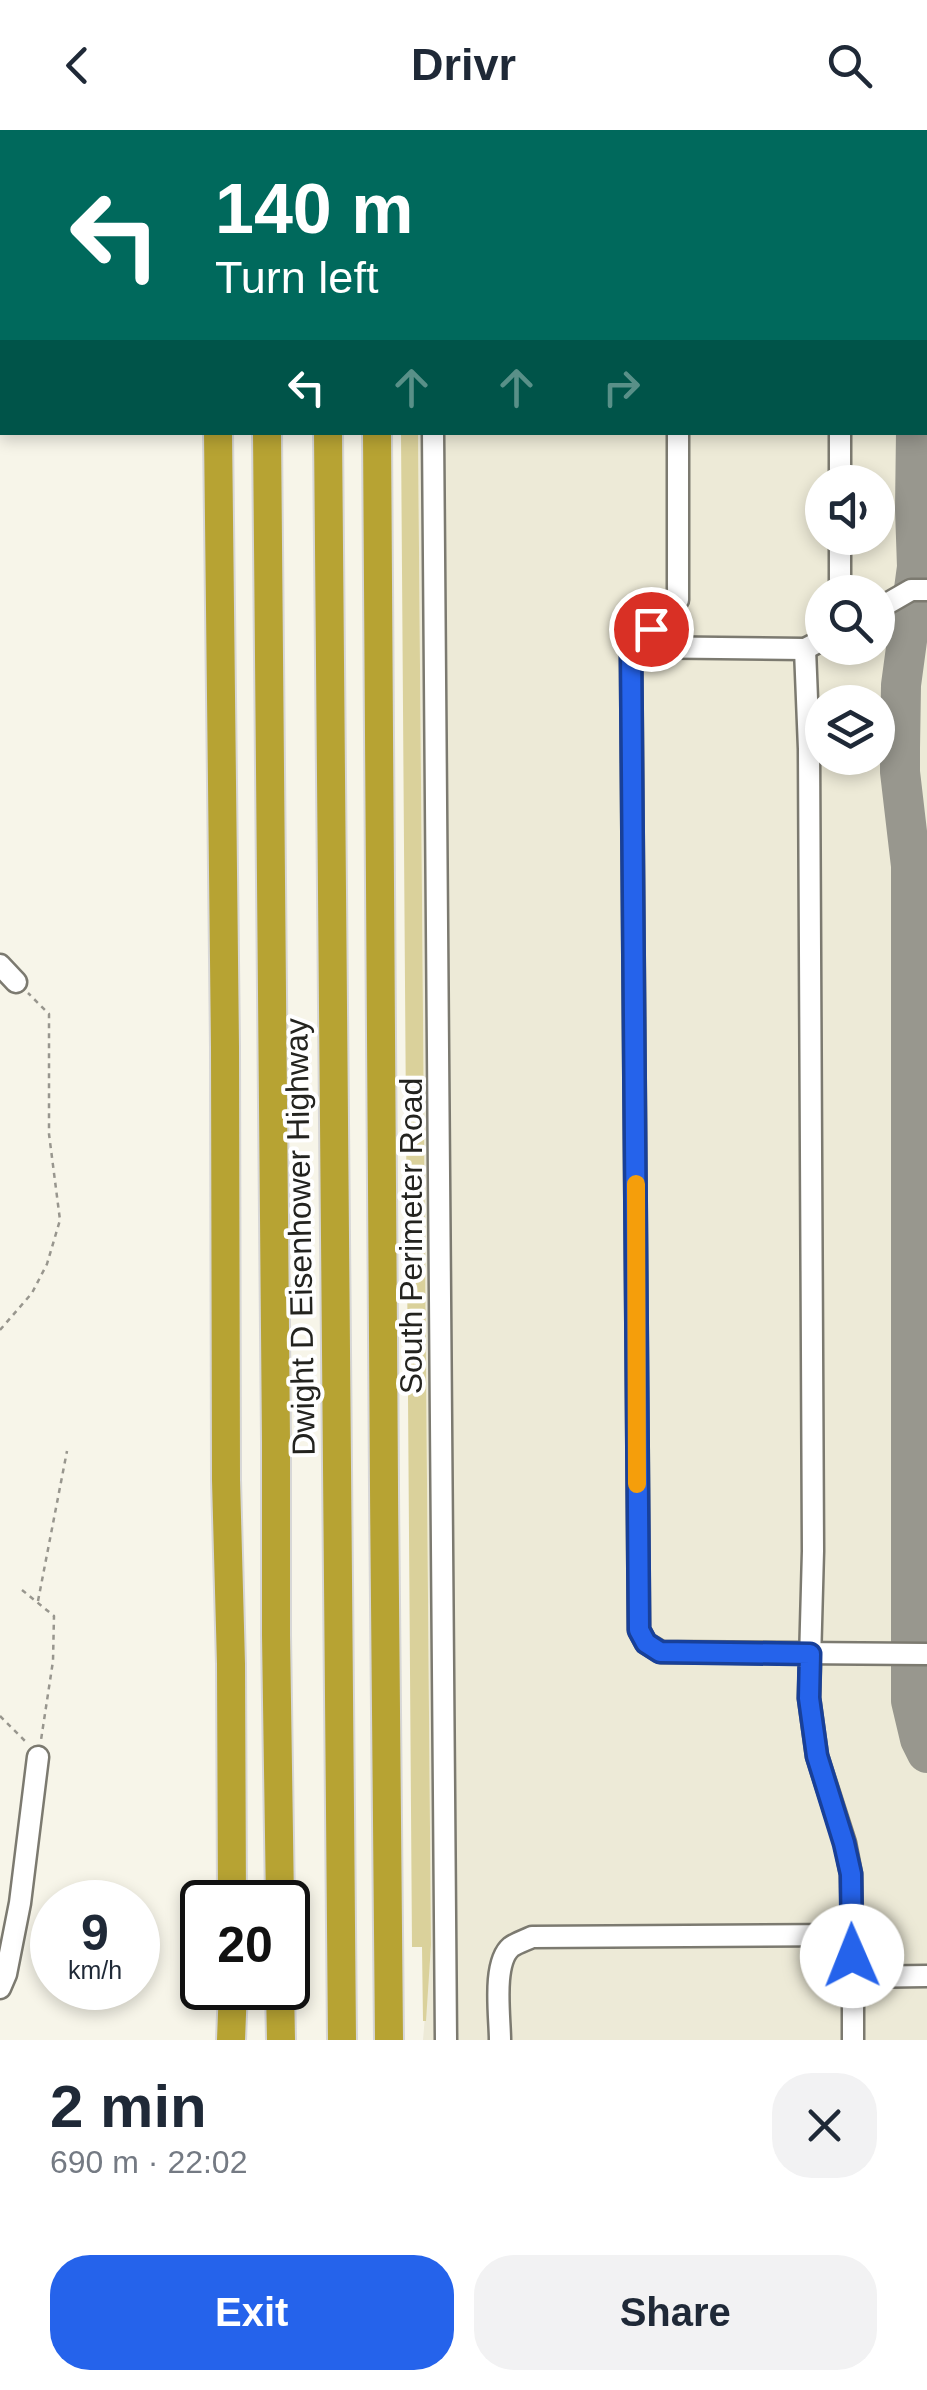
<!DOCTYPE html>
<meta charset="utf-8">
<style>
body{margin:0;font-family:Arial,sans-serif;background:#f2f2f3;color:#1f2937;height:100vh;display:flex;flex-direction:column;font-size:38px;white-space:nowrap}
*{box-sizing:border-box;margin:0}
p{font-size:32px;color:#747a83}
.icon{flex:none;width:55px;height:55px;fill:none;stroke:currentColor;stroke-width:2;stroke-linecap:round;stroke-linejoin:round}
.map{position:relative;height:1910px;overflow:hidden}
.drawer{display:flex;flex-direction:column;background:#fff;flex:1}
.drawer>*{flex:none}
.banner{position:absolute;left:0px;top:0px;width:928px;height:305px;box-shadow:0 5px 15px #0003;background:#00695c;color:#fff;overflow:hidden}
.controls{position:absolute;left:805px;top:335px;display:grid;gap:20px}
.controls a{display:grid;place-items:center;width:90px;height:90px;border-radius:50%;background:#fff;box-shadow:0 5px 15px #0003;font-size:50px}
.speed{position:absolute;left:30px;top:1750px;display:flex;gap:20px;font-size:50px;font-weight:700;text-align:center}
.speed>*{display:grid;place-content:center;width:130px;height:130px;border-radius:50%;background:#fff;box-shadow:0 5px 15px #0003;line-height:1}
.speed small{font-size:25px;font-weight:400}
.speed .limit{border:5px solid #111;border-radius:15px;background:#fff;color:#111}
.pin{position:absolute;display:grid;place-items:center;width:85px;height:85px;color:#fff;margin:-42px;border:5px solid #fff;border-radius:50%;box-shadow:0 2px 10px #0007}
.me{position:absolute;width:110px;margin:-55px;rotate:359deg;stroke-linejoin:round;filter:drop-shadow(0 0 8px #0008)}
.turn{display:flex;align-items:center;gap:35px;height:210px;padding:0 50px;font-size:45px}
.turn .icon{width:130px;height:130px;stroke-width:2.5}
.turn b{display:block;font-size:70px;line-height:85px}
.lanes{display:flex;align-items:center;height:95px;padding:0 50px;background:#0003;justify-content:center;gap:50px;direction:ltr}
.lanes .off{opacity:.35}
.round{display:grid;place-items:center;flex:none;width:105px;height:105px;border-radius:40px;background:#f2f2f3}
.headline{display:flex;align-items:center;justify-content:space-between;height:170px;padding:0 50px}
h1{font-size:60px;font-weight:800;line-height:75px}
.button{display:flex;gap:20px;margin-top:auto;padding:20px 50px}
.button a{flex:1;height:115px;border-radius:40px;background:#2563eb;color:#fff;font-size:40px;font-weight:800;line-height:115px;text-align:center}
.button a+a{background:#f2f2f3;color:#1f2937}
header{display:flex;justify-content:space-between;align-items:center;height:130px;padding:0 50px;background:#fff;font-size:45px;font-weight:800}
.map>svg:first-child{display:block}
.built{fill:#edead7;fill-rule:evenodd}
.green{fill:#dad19b}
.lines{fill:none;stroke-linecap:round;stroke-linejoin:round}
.taxiway{stroke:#98978e;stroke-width:40}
.minor-casing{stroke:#7c7a70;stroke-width:25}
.highway-casing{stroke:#d7d7d7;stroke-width:32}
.path{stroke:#98968e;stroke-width:2.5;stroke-dasharray:5 5;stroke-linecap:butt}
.minor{stroke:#fff;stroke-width:20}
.highway{stroke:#b7a333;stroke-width:28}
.route-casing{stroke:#184099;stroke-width:25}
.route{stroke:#2563eb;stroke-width:18}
.slow{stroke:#f59e0b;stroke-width:18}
.labels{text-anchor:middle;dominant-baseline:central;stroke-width:8;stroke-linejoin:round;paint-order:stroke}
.street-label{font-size:32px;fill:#23231f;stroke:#fff}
</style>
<header><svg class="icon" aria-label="back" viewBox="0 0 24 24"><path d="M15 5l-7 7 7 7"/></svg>Drivr<svg class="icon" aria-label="search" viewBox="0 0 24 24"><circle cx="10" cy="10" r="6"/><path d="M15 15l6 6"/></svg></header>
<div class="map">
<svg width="927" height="1910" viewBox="0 0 927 1910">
<rect width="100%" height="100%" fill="#f7f5e9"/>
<path class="built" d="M436,0H927V1910H423L431,1815L418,303L925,302V2H435ZM822,352H878V408H822ZM822,462H878V518H822ZM822,572H878V628H822Z"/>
<polygon class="green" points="401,303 418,303 431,1815 426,1891 423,1891 422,1817 412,1817"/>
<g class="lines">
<polyline class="taxiway" points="916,302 915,379 917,437 901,555 900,618 900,642 911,736 911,1571 920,1609 927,1623"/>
<defs>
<g id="minor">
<polyline points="452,2 452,0"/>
<polyline points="925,80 927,80"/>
<polyline points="433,302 446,1910"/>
<polyline points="678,302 678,470 670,480 631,517 639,1500 646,1513 661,1522 927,1524"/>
<polyline points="840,352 840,302"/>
<polyline points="840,462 840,408"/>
<polyline points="878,479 911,460 927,460"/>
<polyline points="631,517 805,519 822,510"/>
<polyline points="805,519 809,619 813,1421 809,1568 817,1626 845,1713 851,1744 853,1847"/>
<polyline points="0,835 16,852"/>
<polyline points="0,1858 6,1844 20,1773 38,1627"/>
<path d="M500,1910C500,1887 492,1833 511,1817C516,1813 526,1810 532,1807L852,1805"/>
<polyline points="853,1910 853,1847 927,1846"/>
</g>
<g id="highway">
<polyline points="223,2 223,0"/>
<polyline points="274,2 274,0"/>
<polyline points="335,2 336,0"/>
<polyline points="391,2 392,0"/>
<polyline points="218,302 225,917 226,1350 231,1534 232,1772"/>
<polyline points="267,302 276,1312 276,1505 280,1772"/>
<polyline points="328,302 342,1910"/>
<path d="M377,302C377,838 385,1374 389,1910"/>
<polyline points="280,1858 281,1910"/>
<polyline points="231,1910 233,1858"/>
</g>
</defs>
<use href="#minor" class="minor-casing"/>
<use href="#highway" class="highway-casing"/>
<g class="path">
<polyline points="0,1200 32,1163 47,1134 60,1090 49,1004 49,884 28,863"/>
<polyline points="22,1460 54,1486 53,1531 41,1610"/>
<polyline points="38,1471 67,1321"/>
<polyline points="0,1586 28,1614"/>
</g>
<use href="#minor" class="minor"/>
<use href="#highway" class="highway"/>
</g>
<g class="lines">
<defs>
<polyline id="route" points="651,499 631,517 639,1500 646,1513 660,1522 810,1524 809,1568 817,1626 844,1713 851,1744 852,1826"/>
</defs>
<use href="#route" class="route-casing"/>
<use href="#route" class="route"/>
<polyline class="slow" points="636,1054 637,1354"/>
</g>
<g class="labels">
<g class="street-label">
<text transform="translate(411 1106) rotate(-90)">South Perimeter Road</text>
<text transform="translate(300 1107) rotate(-91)">Dwight D Eisenhower Highway</text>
</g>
</g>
</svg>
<div class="controls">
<a><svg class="icon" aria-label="sound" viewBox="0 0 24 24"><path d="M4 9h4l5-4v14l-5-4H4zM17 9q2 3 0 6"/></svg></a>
<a><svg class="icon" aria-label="search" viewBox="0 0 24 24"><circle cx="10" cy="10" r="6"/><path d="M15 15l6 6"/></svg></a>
<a><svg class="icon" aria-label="layers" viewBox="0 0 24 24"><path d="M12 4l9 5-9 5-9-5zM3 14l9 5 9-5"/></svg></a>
</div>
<div class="speed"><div>9<small>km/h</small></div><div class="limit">20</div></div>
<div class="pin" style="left:651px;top:499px;background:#d93025"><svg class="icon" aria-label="arrive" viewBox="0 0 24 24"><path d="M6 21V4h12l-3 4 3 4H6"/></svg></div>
<svg class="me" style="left:852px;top:1826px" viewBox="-20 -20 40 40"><circle r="19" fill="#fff"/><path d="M0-13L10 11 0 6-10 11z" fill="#2563eb"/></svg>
<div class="banner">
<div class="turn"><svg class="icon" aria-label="left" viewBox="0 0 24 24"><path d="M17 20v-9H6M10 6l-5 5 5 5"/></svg><div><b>140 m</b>Turn left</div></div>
<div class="lanes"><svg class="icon" aria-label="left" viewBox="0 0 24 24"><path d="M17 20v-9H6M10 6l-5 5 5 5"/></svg><svg class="icon off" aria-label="ahead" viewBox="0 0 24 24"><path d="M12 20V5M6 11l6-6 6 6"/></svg><svg class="icon off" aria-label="ahead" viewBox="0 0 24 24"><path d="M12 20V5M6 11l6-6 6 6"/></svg><svg class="icon off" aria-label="right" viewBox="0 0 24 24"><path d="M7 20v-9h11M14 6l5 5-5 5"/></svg></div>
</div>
</div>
<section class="drawer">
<div class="headline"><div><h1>2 min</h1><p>690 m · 22:02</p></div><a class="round"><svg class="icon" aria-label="close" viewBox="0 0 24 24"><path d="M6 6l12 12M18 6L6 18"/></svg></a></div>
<div class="button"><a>Exit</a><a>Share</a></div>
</section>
